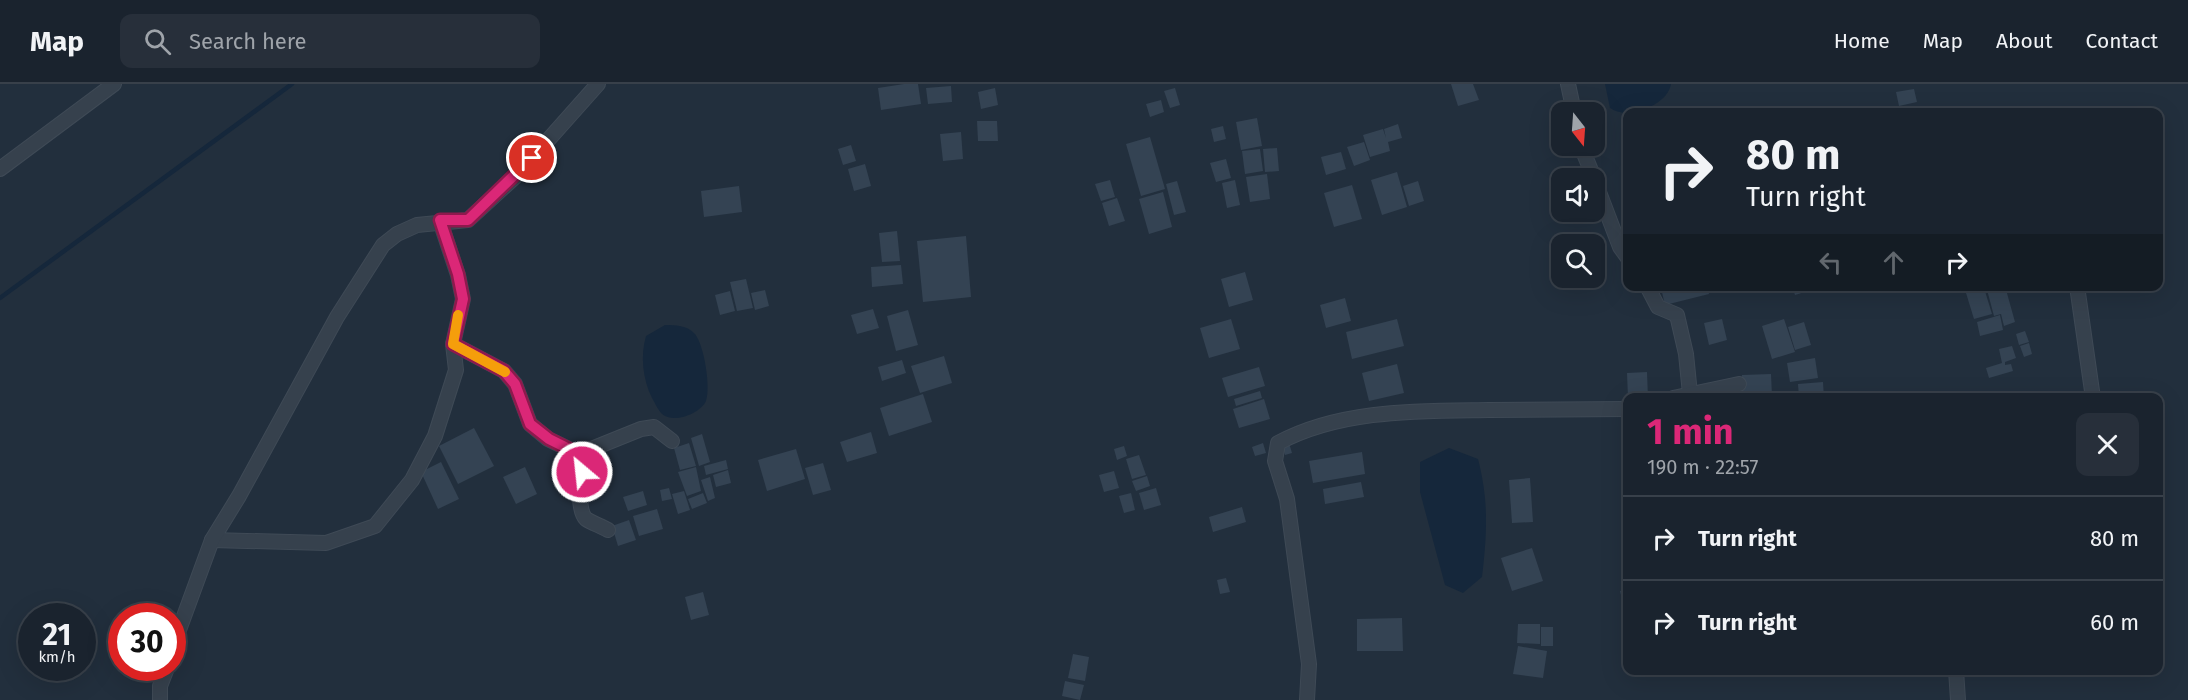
<!DOCTYPE html>
<meta charset="utf-8">
<style>
body{margin:0;font-family:"Fira Sans",sans-serif;background:#272f3a;color:#f1f3f6;height:100vh;display:flex;flex-direction:column;font-size:22px;white-space:nowrap}
*{box-sizing:border-box;margin:0}
p{font-size:20px;color:#9fa4aa}
.icon{flex:none;width:33px;height:33px;fill:none;stroke:currentColor;stroke-width:2;stroke-linecap:round;stroke-linejoin:round}
.map{position:relative;flex:1;overflow:hidden}
.sheet{position:absolute;left:1623px;top:309px;width:540px;height:282px;display:flex;flex-direction:column;background:#1a232e;border-radius:12px;box-shadow:0 6px 24px #0002,0 0 0 2px #38404a}
.sheet>*{flex:none}
.top-card{position:absolute;left:1623px;top:24px;width:540px;height:183px;border-radius:12px;box-shadow:0 6px 24px #0002,0 0 0 2px #38404a;background:#1a232e;color:#f1f3f6;overflow:hidden}
.needle{width:39px;rotate:163deg}
.buttons{position:absolute;left:1551px;top:18px;display:grid;gap:12px}
.buttons a{display:grid;place-items:center;width:54px;height:54px;border-radius:12px;background:#1a232e;box-shadow:0 6px 24px #0002,0 0 0 2px #38404a;font-size:30px}
.speed{position:absolute;left:18px;top:519px;display:flex;gap:12px;font-size:30px;font-weight:700;text-align:center}
.speed>*{display:grid;place-content:center;width:78px;height:78px;border-radius:50%;background:#1a232e;box-shadow:0 6px 24px #0002,0 0 0 2px #38404a;line-height:1}
.speed small{font-size:15px;font-weight:400}
.speed .limit{border:9px solid #d22;background:#fff;color:#111}
.pin{position:absolute;display:grid;place-items:center;width:51px;height:51px;color:#fff;margin:-26px;border:3px solid #fff;border-radius:50%;box-shadow:0 2px 6px #0007}
.me{position:absolute;width:66px;margin:-33px;rotate:332deg;stroke-linejoin:round;filter:drop-shadow(0 0 4px #0008)}
.turn{display:flex;align-items:center;gap:21px;height:126px;padding:0 24px;font-size:27px}
.turn .icon{width:78px;height:78px;stroke-width:2.5}
.turn b{display:block;font-size:42px;line-height:51px}
.lanes{display:flex;align-items:center;height:57px;padding:0 24px;background:#0003;justify-content:center;gap:30px;direction:ltr}
.lanes .off{opacity:.35}
.round{display:grid;place-items:center;flex:none;width:63px;height:63px;border-radius:12px;background:#272f3a}
.overview{display:flex;align-items:center;justify-content:space-between;height:102px;padding:0 24px}
h1{font-size:36px;font-weight:700;line-height:45px;color:#db2777}
ul{padding:0;list-style:none}
li{display:flex;align-items:center;gap:18px;height:84px;padding:0 24px;border-top:2px solid #38404a}
li div{flex:1}
li b{display:block;font-size:22px}
li em{font-style:normal}
header{display:flex;align-items:center;gap:36px;box-sizing:border-box;height:84px;padding:0 30px;background:#1a232e;border-bottom:2px solid #38404a}
header strong{font-size:28px}
nav{display:flex;gap:33px;margin-inline-start:auto;font-size:21px}
.search{width:420px;height:54px;background:#272f3a;display:flex;align-items:center;gap:15px;box-sizing:border-box;padding:0 21px;border-radius:12px;color:#9fa4aa;font-size:22px}
.map>svg:first-child{display:block}
.water{fill:#15273b}
.lines{fill:none;stroke-linecap:round;stroke-linejoin:round}
.stream{stroke:#15273b;stroke-width:4.5}
.building{fill:#344353}
.street-casing{stroke:#3f4a56;stroke-width:16}
.street{stroke:#36414d;stroke-width:14}
.route-casing{stroke:#8e194d;stroke-width:15}
.route{stroke:#db2777;stroke-width:10}
.slow{stroke:#f59e0b;stroke-width:10}
</style>
<header>
<strong>Map</strong>
<div class="search"><svg class="icon" aria-label="search" viewBox="0 0 24 24"><circle cx="10" cy="10" r="6"/><path d="M15 15l6 6"/></svg>Search here</div>
<nav><a>Home</a><a>Map</a><a>About</a><a>Contact</a></nav>
</header>
<div class="map">
<svg width="2188" height="616" viewBox="0 0 2188 616">
<rect width="100%" height="100%" fill="#222f3d"/>
<g class="water">
<path d="M1605,0H1671C1668,21 1627,37 1610,24Z"/>
<path d="M665,241C675,241 687,241 695,250C704,261 711,303 706,317C700,330 673,340 662,330C658,326 655,319 652,314C643,296 640,272 646,252Z"/>
<path d="M1449,364L1478,375C1489,418 1487,449 1482,493L1463,509L1445,501L1420,408V378Z"/>
</g>
<g class="lines">
<polyline class="stream" points="0,214 292,0"/>
</g>
<g class="building">
<polygon points="904,0 918,0 921,20 881,26 878,4"/>
<polygon points="1451,0 1473,0 1479,16 1458,22"/>
<polygon points="951,2 952,18 928,20 926,4"/>
<polygon points="995,4 998,21 981,25 978,8"/>
<polygon points="1175,4 1180,21 1170,24 1164,7"/>
<polygon points="1914,5 1917,18 1899,22 1896,8"/>
<polygon points="1161,16 1164,28 1150,33 1146,20"/>
<polygon points="1257,34 1262,62 1241,66 1236,38"/>
<polygon points="977,37 997,37 998,57 978,57"/>
<polygon points="1398,40 1402,54 1388,58 1390,67 1370,73 1363,51 1383,45 1386,54 1384,45"/>
<polygon points="1223,42 1226,55 1214,58 1211,45"/>
<polygon points="961,48 963,75 943,77 940,50"/>
<polygon points="1150,53 1165,105 1141,112 1126,60"/>
<polygon points="1364,58 1370,76 1354,82 1347,63"/>
<polygon points="851,61 856,77 843,81 838,65"/>
<polygon points="1277,64 1279,87 1265,88 1263,65"/>
<polygon points="1260,65 1263,87 1245,90 1242,67"/>
<polygon points="1341,68 1346,85 1326,91 1321,73"/>
<polygon points="1226,75 1231,94 1216,98 1210,79"/>
<polygon points="865,80 871,102 854,107 848,85"/>
<polygon points="1397,88 1407,123 1382,131 1371,96"/>
<polygon points="1267,90 1270,115 1250,118 1246,93"/>
<polygon points="1110,96 1115,113 1101,117 1095,100"/>
<polygon points="1235,96 1240,121 1227,124 1222,99"/>
<polygon points="1177,97 1186,128 1174,131 1166,100"/>
<polygon points="1418,97 1424,117 1409,122 1403,102"/>
<polygon points="1352,101 1362,135 1334,143 1324,109"/>
<polygon points="739,102 742,128 704,133 701,107"/>
<polygon points="1163,108 1172,143 1149,150 1139,115"/>
<polygon points="1117,114 1125,137 1109,142 1102,119"/>
<polygon points="897,147 900,177 882,178 879,149"/>
<polygon points="966,152 971,213 923,218 917,157"/>
<polygon points="901,181 903,200 872,203 871,183"/>
<polygon points="1245,188 1253,216 1229,223 1221,195"/>
<polygon points="746,195 753,224 737,227 730,198"/>
<polygon points="1667,202 1707,202 1709,210 1665,221 1661,204"/>
<polygon points="1792,202 1807,202 1808,207 1795,211"/>
<polygon points="1986,202 2005,202 2015,238 2004,242 2001,230 1994,232"/>
<polygon points="1984,204 1992,230 1974,235 1966,209"/>
<polygon points="765,206 769,222 755,226 751,209"/>
<polygon points="730,207 735,227 720,231 715,211"/>
<polygon points="1345,214 1351,237 1326,244 1320,221"/>
<polygon points="873,225 879,244 857,250 851,231"/>
<polygon points="908,226 918,261 896,267 887,232"/>
<polygon points="2000,231 2003,246 1980,252 1977,238"/>
<polygon points="1231,235 1240,265 1209,274 1200,244"/>
<polygon points="1397,235 1404,262 1352,275 1346,248"/>
<polygon points="1722,235 1727,256 1709,261 1704,239"/>
<polygon points="1784,235 1795,268 1772,275 1762,242"/>
<polygon points="1804,238 1811,261 1795,266 1788,243"/>
<polygon points="2025,247 2029,258 2019,261 2016,250"/>
<polygon points="2029,259 2032,270 2024,273 2020,262"/>
<polygon points="2012,262 2016,274 2005,278 2005,281 2011,280 2013,287 1989,294 1986,284 2002,279 1999,265"/>
<polygon points="944,272 952,299 920,309 911,282"/>
<polygon points="1815,274 1818,294 1790,298 1787,279"/>
<polygon points="902,276 906,289 882,297 878,283"/>
<polygon points="1397,280 1404,309 1369,317 1362,289"/>
<polygon points="1259,283 1265,302 1228,313 1222,294"/>
<polygon points="1647,288 1648,314 1628,314 1627,289"/>
<polygon points="1771,290 1772,312 1742,312 1742,291"/>
<polygon points="1823,298 1824,314 1799,314 1798,300"/>
<polygon points="1260,307 1262,314 1236,322 1234,315"/>
<polygon points="923,310 932,338 889,352 880,324"/>
<polygon points="1264,315 1270,335 1239,344 1233,325"/>
<polygon points="474,344 494,382 458,400 439,362"/>
<polygon points="871,348 877,369 847,378 840,358"/>
<polygon points="702,350 710,378 699,382 691,354"/>
<polygon points="689,359 696,382 680,386 674,364"/>
<polygon points="1263,359 1266,369 1255,372 1252,363"/>
<polygon points="1289,359 1292,369 1285,371 1282,362"/>
<polygon points="1124,362 1127,372 1117,376 1114,365"/>
<polygon points="796,365 805,395 767,407 758,376"/>
<polygon points="1362,368 1365,390 1313,399 1309,377"/>
<polygon points="1139,371 1146,391 1132,395 1126,375"/>
<polygon points="726,376 728,385 706,391 704,382"/>
<polygon points="441,378 459,415 438,425 421,388"/>
<polygon points="823,379 831,406 813,411 805,384"/>
<polygon points="525,383 537,410 516,420 503,393"/>
<polygon points="696,383 701,407 687,412 678,388"/>
<polygon points="728,386 731,399 716,403 713,391"/>
<polygon points="1114,387 1119,404 1104,408 1099,391"/>
<polygon points="1147,392 1150,402 1136,407 1132,397"/>
<polygon points="710,393 715,414 708,417 701,396"/>
<polygon points="1530,394 1533,438 1512,439 1509,396"/>
<polygon points="1361,398 1364,413 1325,420 1323,405"/>
<polygon points="669,404 672,415 662,417 660,406"/>
<polygon points="1156,404 1161,421 1144,426 1139,409"/>
<polygon points="643,407 647,421 628,427 623,413"/>
<polygon points="684,407 690,426 678,430 672,410"/>
<polygon points="703,409 707,419 692,425 688,415"/>
<polygon points="1131,409 1135,426 1124,429 1119,412"/>
<polygon points="1242,423 1246,438 1213,448 1209,433"/>
<polygon points="657,425 663,445 639,452 633,432"/>
<polygon points="629,436 636,456 618,462 612,442"/>
<polygon points="1532,464 1543,497 1512,507 1501,474"/>
<polygon points="1226,494 1230,508 1220,510 1217,496"/>
<polygon points="1628,505 1628,518 1623,519 1620,507"/>
<polygon points="703,508 709,531 691,536 685,513"/>
<polygon points="1402,534 1403,567 1357,567 1357,535"/>
<polygon points="1518,540 1540,540 1540,560 1517,559"/>
<rect x="1541" y="543" width="12" height="19"/>
<polygon points="1518,562 1547,567 1543,594 1513,590"/>
<polygon points="1073,570 1089,573 1085,597 1068,594"/>
<polygon points="1065,597 1084,601 1080,616 1062,612"/>
</g>
<g class="lines">
<defs>
<g id="street">
<polyline points="1568,0 1574,28"/>
<polyline points="1581,62 1594,94"/>
<polyline points="0,85 114,0"/>
<polyline points="1594,95 1620,163 1628,174"/>
<polyline points="1647,202 1658,223 1677,231 1686,270 1690,310"/>
<polyline points="2077,202 2093,314"/>
<path d="M453,260L504,287L515,300L530,340L548,355L579,370C581,385 576,426 586,435C592,439 601,442 608,446"/>
<polyline points="1673,314 1739,300"/>
<polyline points="579,370 641,345 654,343 672,357"/>
<polyline points="212,456 326,459 375,442 412,396 435,352 456,286 453,260 463,215 458,191 440,137"/>
<polyline points="172,565 212,456 239,412 337,233 383,161 397,150 417,141 468,136 517,91 598,0"/>
<polyline points="1956,586 1958,616"/>
<polyline points="160,616 160,602 167,584"/>
<path d="M1307,616L1309,580L1287,415L1275,377L1278,359C1341,325 1419,327 1489,326C1535,326 1581,325 1628,325"/>
</g>
</defs>
<use href="#street" class="street-casing"/>
<use href="#street" class="street"/>
</g>
<g class="lines">
<defs>
<polyline id="route" points="532,74 468,136 440,136 458,190 463,215 453,260 504,287 515,300 530,340 549,355 579,370 582,388"/>
</defs>
<use href="#route" class="route-casing"/>
<use href="#route" class="route"/>
<polyline class="slow" points="458,231 453,260 505,288"/>
</g>
</svg>
<div class="buttons">
<a><svg class="needle" viewBox="-14 -14 28 28"><path d="M0-13l5 13h-10z" fill="#e53935"/><path d="M0 13l5-13h-10z" fill="#9fa4aa"/></svg></a>
<a><svg class="icon" aria-label="sound" viewBox="0 0 24 24"><path d="M4 9h4l5-4v14l-5-4H4zM17 9q2 3 0 6"/></svg></a>
<a><svg class="icon" aria-label="search" viewBox="0 0 24 24"><circle cx="10" cy="10" r="6"/><path d="M15 15l6 6"/></svg></a>
</div>
<div class="speed"><div>21<small>km/h</small></div><div class="limit">30</div></div>
<div class="pin" style="left:532px;top:74px;background:#d93025"><svg class="icon" aria-label="arrive" viewBox="0 0 24 24"><path d="M6 21V4h12l-3 4 3 4H6"/></svg></div>
<svg class="me" style="left:582px;top:388px" viewBox="-20 -20 40 40"><circle r="17" fill="#db2777" stroke="#fff" stroke-width="3"/><path d="M0-11L8 9 0 5-8 9z" fill="#fff"/></svg>
<div class="top-card">
<div class="turn"><svg class="icon" aria-label="right" viewBox="0 0 24 24"><path d="M7 20v-9h11M14 6l5 5-5 5"/></svg><div><b>80 m</b>Turn right</div></div>
<div class="lanes"><svg class="icon off" aria-label="left" viewBox="0 0 24 24"><path d="M17 20v-9H6M10 6l-5 5 5 5"/></svg><svg class="icon off" aria-label="ahead" viewBox="0 0 24 24"><path d="M12 20V5M6 11l6-6 6 6"/></svg><svg class="icon" aria-label="right" viewBox="0 0 24 24"><path d="M7 20v-9h11M14 6l5 5-5 5"/></svg></div>
</div>
<section class="sheet">
<div class="overview"><div><h1>1 min</h1><p>190 m · 22:57</p></div><a class="round"><svg class="icon" aria-label="close" viewBox="0 0 24 24"><path d="M6 6l12 12M18 6L6 18"/></svg></a></div>
<ul>
<li><svg class="icon" aria-label="right" viewBox="0 0 24 24"><path d="M7 20v-9h11M14 6l5 5-5 5"/></svg><div><b>Turn right</b></div><em>80 m</em></li>
<li><svg class="icon" aria-label="right" viewBox="0 0 24 24"><path d="M7 20v-9h11M14 6l5 5-5 5"/></svg><div><b>Turn right</b></div><em>60 m</em></li>
</ul>
</section>
</div>
